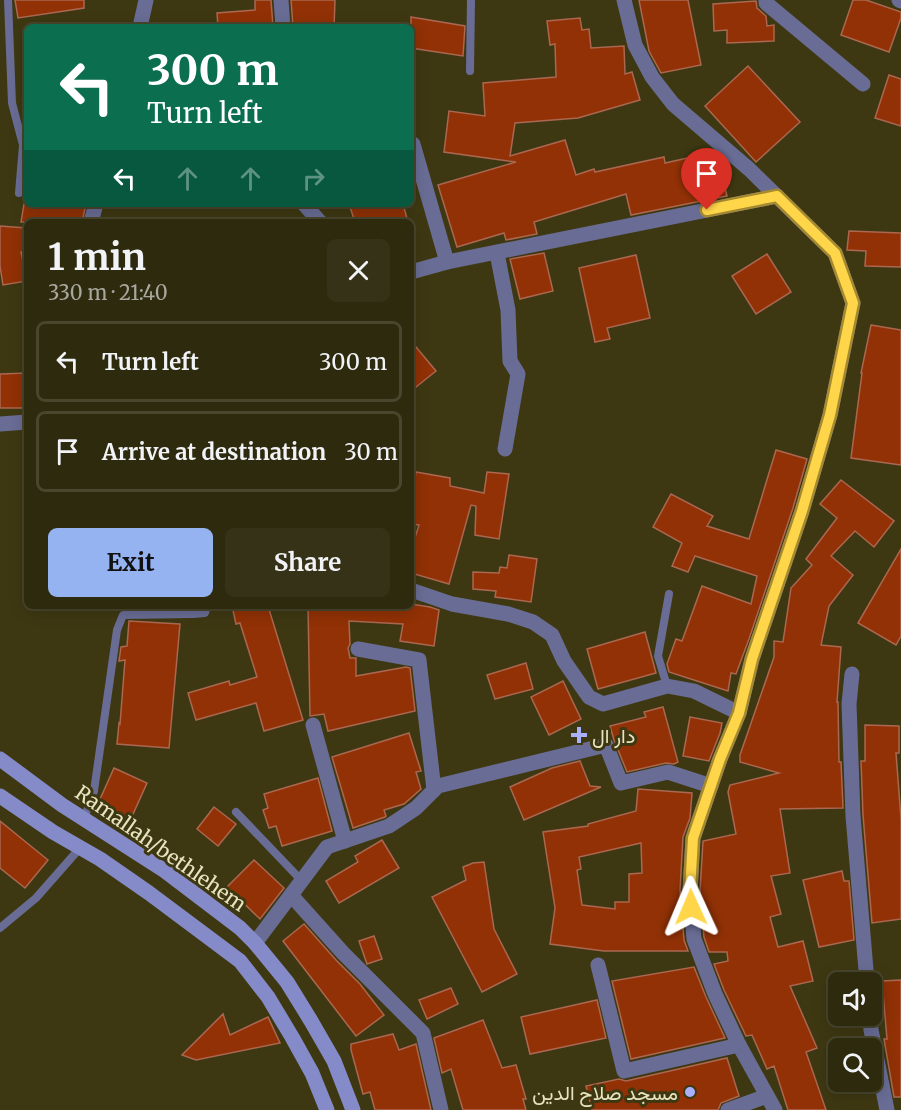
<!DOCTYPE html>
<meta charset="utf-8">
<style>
body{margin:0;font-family:Merriweather,Vazirmatn,serif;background:#363217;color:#f1f3f6;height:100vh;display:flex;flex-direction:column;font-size:22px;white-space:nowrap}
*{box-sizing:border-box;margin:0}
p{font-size:20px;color:#a7a79e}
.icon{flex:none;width:33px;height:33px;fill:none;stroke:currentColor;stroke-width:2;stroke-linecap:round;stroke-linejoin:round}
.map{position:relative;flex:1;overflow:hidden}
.panel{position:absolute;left:24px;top:219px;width:390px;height:390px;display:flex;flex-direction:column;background:#2e2a0e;border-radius:9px;box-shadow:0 3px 15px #0003,0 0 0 2px #49462e}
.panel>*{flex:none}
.top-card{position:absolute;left:24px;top:24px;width:390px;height:183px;border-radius:9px;box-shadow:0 3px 15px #0003,0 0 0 2px #49462e;background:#0b6e4f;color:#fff;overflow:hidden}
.tools{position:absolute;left:828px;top:972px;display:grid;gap:12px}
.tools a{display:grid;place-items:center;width:54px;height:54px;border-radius:9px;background:#2e2a0e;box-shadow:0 3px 15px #0003,0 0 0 2px #49462e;font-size:30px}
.pin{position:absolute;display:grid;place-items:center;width:51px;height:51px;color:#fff;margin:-62px -26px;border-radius:50% 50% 50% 0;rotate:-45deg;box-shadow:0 0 6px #0007}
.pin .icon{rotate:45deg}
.me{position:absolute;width:66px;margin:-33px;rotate:359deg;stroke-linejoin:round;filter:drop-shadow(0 0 4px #0008)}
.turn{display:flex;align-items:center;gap:21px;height:126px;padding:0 24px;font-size:27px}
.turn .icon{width:78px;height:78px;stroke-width:2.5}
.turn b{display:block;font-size:42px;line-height:51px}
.lanes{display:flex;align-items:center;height:57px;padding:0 24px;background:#0003;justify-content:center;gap:30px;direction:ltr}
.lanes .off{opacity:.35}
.round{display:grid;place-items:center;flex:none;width:63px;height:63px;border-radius:9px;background:#363217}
.headline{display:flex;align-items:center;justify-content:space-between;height:102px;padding:0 24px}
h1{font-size:36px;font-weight:700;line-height:45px}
.action{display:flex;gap:12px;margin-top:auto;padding:12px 24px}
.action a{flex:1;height:69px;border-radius:9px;background:#95b2f1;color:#111;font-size:24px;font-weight:700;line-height:69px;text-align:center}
.action a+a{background:#363217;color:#f1f3f6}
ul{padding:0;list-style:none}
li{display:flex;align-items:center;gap:18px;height:81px;margin:0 12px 9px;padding:0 12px;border:3px solid #49462e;border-radius:9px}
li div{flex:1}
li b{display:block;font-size:22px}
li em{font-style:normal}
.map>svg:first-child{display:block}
.building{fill:#913105;stroke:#ab6750;stroke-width:1.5;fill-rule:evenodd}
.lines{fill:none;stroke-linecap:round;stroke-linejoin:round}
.service{stroke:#696d95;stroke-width:8}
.minor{stroke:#696d95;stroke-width:15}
.secondary{stroke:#858ac9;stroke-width:15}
.route-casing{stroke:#a68a30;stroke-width:15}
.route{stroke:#ffd54a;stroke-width:10}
.poi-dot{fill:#aab0fc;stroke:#3e3812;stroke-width:2}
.labels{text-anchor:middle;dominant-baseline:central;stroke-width:6;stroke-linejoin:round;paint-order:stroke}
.poi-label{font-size:20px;fill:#e9e4c0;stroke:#3e3812;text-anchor:start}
.street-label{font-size:20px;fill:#e9e4c0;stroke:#3e3812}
</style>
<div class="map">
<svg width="901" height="1110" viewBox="0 0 901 1110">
<rect width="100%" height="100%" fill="#3e3812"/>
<g class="building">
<polygon points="15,0 84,0 84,8 18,18"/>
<polygon points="255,0 271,0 273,27 218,27 217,13 255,10"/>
<polygon points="291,0 335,0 334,27 293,27"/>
<polygon points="639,0 688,0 701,65 661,73 649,51"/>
<polygon points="853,0 866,0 901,12 901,18 889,52 841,35"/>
<polygon points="756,1 757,8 766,16 767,26 774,25 774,41 727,43 727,30 714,31 713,4"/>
<polygon points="411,17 465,26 463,56 411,48"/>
<polygon points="580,18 582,30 589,29 591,48 624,46 625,74 632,72 640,100 578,118 515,123 510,156 565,140 576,175 594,169 595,172 664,157 665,163 714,152 717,155 727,196 631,215 626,194 534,222 537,234 506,240 504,233 457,247 438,185 516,162 444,152 449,111 485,116 483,83 556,77 555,44 550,45 547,21"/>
<polygon points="748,66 800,122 756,162 705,106"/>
<polygon points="889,75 901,79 901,126 875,118"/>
<polygon points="24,204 86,204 82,222 21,222"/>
<polygon points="349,204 403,204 408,222 355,222"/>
<polygon points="0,226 27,228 27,252 21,252 27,281 3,285 0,266"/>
<polygon points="849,231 901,233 901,267 865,266 866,251 847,250"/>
<polygon points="544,253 553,291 520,299 510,259"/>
<polygon points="767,254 791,292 756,314 732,276"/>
<polygon points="636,255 650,318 607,328 610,339 595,342 579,268"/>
<polygon points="871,325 901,330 901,465 851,458 862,373 861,373"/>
<polygon points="411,341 436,371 411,391"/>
<polygon points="27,373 27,408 0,408 0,374"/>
<polygon points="776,450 807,459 793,508 749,639 736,674 731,673 728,691 669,672 667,664 676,639 682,641 702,586 751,604 757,576 695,556 688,572 672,566 682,543 653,527 671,494 713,516 707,526 749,539"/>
<polygon points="416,472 450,478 450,486 484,493 487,472 509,474 499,539 475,535 476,506 471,505 449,584 411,573 411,550 419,525 411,524 411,500"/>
<polygon points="841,480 894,521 874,547 855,531 831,556 853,575 829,606 821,645 841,647 837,702 838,702 839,762 841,762 843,808 780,809 790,873 771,876 781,914 770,917 778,947 803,941 813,981 790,986 817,1048 806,1052 826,1110 788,1110 774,1066 767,1069 752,1035 746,1036 724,990 714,964 728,961 727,952 709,952 704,937 700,891 703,841 736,834 728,792 730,785 779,773 740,762 740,755 774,657 774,641 783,642 791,588 812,565 806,559 837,518 820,504"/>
<polygon points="901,549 901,636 896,645 858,623"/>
<polygon points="509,555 537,559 531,602 495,597 496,591 473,589 473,572 499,573 500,567 507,568"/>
<polygon points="411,604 430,607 439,610 434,646 400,641 403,624 349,621 350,644 348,648 350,658 356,658 356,676 406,667 410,668 415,711 328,731 324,714 310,716 308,606 411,606"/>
<polygon points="232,606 268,606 303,720 264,731 256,703 196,720 188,693 229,681 230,685 257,677 240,623 236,624"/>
<polygon points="129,621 180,624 169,748 117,744 119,723 120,724 125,660 119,661 121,647 127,646"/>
<polygon points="645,632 656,673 598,689 587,649"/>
<polygon points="526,663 533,689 495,699 487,675"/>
<polygon points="563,681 581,719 549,735 531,697"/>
<polygon points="663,707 678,762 674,764 666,763 627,772 614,740 610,726 646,717 644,712"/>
<polygon points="690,717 722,723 720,733 709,761 683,756"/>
<polygon points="865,725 899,726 899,753 896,753 901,819 901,919 872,923 863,815 861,761 865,761"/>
<polygon points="409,733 421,771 416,772 421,789 404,804 384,810 386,816 385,817 353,828 332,757"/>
<polygon points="580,761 590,786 601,787 524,820 510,787 552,768"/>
<polygon points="114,768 147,783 129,823 96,808"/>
<polygon points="318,778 332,831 282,846 276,826 269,828 263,810 268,808 264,794"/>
<path d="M638,789L692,793L690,818L683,837L680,890L684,940L688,951H604L550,944L555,908L543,832L588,826V824L636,811ZM641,843L642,873L629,874V902H615V909L582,905L577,870L581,869L579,857Z"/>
<polygon points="214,807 236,824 218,846 197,829"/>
<polygon points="0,821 48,860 25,888 0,868"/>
<polygon points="382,840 399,868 339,903 326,881 358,862 355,856"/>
<polygon points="254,860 284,888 260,919 227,887"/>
<polygon points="484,862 494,929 517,974 482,992 432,897 466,880 463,867 473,863"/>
<polygon points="842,871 844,881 849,881 854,940 819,947 803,880"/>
<polygon points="304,924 336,960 360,984 384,1015 356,1036 283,941"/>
<polygon points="374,936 382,959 367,964 359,941"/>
<polygon points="694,967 706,997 725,1038 631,1059 612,981"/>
<polygon points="901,980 901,1097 894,1097 884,1039 887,1039 882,981"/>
<polygon points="451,988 458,1004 427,1019 419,1000"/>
<polygon points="597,1000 606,1038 530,1054 521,1017"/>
<polygon points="223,1014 230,1035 268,1017 280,1043 196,1060 182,1055"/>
<polygon points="483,1020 502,1068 516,1065 526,1099 523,1099 526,1110 463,1110 451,1069 442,1073 434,1038"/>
<polygon points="393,1034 399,1050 416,1044 431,1110 375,1110 370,1092 363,1094 351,1050 351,1044"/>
<polygon points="727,1058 739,1096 721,1103 718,1110 592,1110 586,1086 619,1079 626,1081"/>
</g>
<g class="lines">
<g class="service">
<polyline points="8,0 12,103 23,145 19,193"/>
<polyline points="470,71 471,0"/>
<polyline points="667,686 658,656 669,594"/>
<polyline points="236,812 302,881"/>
<polyline points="84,819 94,791 117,630 123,615 193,614 205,613 207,606"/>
<polyline points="0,928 36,898 80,848"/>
</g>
<g class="minor">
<polyline points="281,0 283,27"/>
<polyline points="624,0 635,45 652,77 673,104 749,169 835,253 853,303 830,415 802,511 752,659 739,713 720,759 693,838 690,891 694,939 715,994 739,1045 775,1110"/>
<polyline points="766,0 766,3 863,84"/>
<polyline points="899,0 901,1"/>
<polyline points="140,27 146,0"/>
<polyline points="413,144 447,262"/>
<polyline points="304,204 320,222"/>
<polyline points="91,222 96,204"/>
<polyline points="497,253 508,310 510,361 518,374 505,449"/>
<polyline points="411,272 447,262 777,196"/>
<polyline points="0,424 27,422"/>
<polyline points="411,590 452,604 508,614 533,622 552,635 564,661 589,697 603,704 667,686 694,691 739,713"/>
<polyline points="358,649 419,660 434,790"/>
<polyline points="852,674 849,704 853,816 867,982"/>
<polyline points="313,725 345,841"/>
<polyline points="291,895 343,953 423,1033 441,1110"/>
<polyline points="255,943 327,847 389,826 416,808 438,786 606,745 621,783 668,772 711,786"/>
<polyline points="598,965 624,1071 739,1045"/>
<polyline points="870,1016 871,1030 887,1110"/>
<polyline points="728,1110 767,1096"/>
</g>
<g class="secondary">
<polyline points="0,759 62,805 165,871 240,928 255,943 287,982 311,1021 334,1061 353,1110"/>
<polyline points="0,796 53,832 100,859 149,893 240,961 268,997 292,1037 312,1073 327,1110"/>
</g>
</g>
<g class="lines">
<defs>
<polyline id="route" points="691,907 690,891 693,838 720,759 739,713 752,659 802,511 830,415 853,303 835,253 777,196 707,210"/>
</defs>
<use href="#route" class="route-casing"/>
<use href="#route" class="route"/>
</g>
<g class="poi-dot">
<path d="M576 726h6v6h6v6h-6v6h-6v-6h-6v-6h6z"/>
<circle cx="690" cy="1092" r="6"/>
</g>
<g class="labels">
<g class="poi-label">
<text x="592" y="735">دار ال</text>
<text x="678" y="1092" text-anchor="end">مسجد صلاح الدين</text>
</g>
<g class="street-label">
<text transform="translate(161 848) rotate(35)">Ramallah/bethlehem</text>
</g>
</g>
</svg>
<div class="tools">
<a><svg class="icon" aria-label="sound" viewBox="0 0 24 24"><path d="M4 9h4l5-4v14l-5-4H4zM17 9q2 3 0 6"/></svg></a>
<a><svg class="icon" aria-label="search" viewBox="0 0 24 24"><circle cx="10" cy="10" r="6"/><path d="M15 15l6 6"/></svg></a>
</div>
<div class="pin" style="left:707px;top:210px;background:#d93025"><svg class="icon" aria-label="arrive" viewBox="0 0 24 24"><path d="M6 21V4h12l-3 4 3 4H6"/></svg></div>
<svg class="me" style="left:691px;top:907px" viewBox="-20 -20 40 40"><path d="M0-17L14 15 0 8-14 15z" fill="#ffd54a" stroke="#fff" stroke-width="4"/></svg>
<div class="top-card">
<div class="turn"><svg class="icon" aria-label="left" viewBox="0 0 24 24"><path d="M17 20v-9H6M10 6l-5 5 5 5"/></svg><div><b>300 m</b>Turn left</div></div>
<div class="lanes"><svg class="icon" aria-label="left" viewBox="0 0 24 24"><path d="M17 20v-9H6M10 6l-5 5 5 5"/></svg><svg class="icon off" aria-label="ahead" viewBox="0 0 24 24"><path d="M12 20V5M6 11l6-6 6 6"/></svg><svg class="icon off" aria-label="ahead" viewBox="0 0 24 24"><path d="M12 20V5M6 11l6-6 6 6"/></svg><svg class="icon off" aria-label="right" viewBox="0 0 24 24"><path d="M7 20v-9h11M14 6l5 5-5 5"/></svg></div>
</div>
<section class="panel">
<div class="headline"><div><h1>1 min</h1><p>330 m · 21:40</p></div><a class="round"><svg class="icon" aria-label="close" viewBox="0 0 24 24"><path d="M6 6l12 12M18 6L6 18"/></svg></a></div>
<ul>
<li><svg class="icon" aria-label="left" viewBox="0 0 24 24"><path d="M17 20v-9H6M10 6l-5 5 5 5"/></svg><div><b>Turn left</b></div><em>300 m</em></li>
<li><svg class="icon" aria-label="arrive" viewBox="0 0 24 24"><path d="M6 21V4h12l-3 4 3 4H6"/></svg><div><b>Arrive at destination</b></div><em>30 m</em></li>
</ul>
<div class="action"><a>Exit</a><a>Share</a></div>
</section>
</div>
